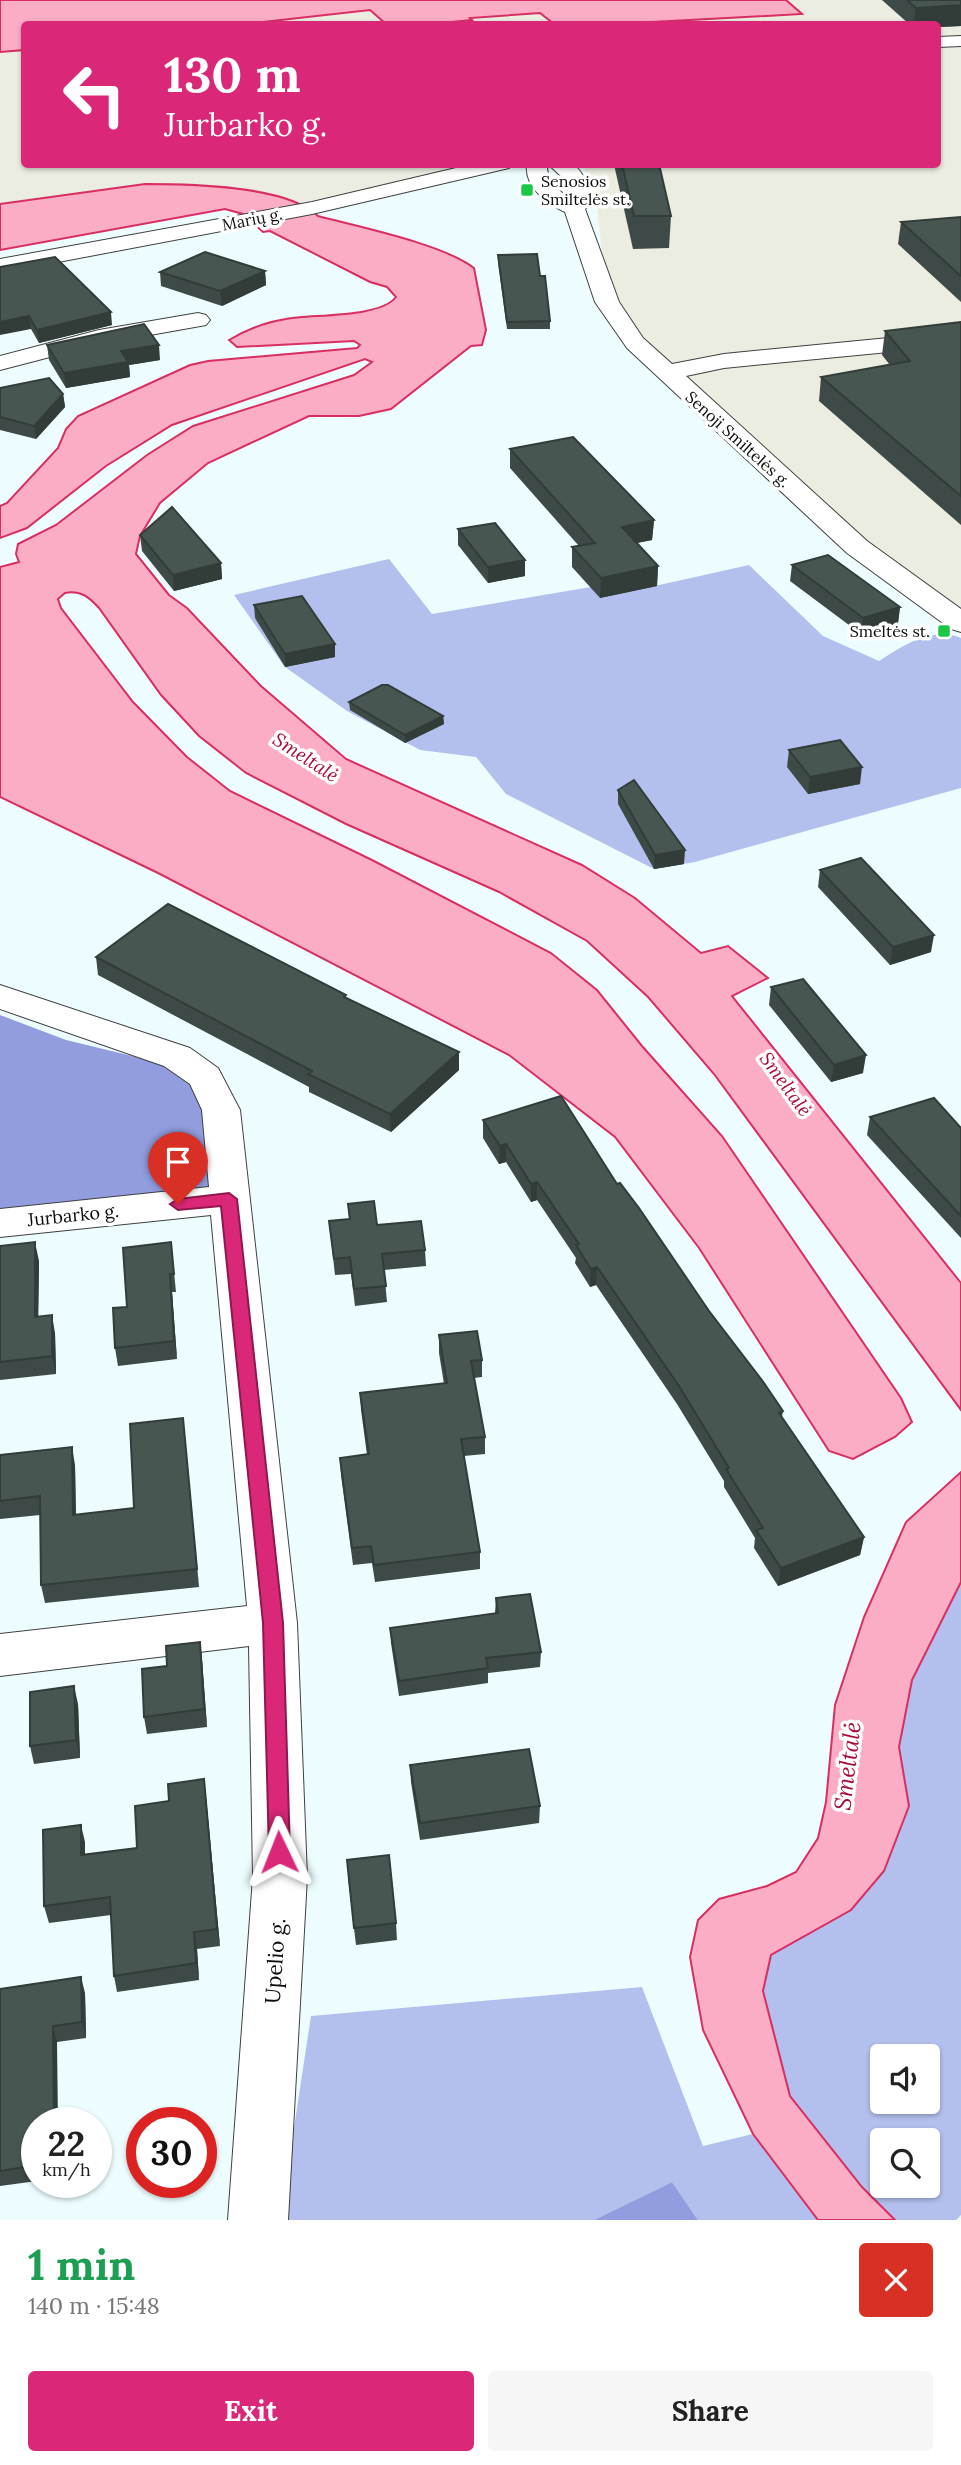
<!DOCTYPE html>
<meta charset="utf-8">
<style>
body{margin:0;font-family:Lora,serif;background:#f6f6f6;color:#222;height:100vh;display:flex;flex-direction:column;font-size:26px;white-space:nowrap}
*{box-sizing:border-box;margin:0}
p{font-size:23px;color:#767676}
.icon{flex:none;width:38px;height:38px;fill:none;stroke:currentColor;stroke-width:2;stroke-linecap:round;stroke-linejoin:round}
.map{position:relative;height:2220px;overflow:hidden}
.details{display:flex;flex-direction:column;background:#fff;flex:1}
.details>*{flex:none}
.banner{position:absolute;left:21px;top:21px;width:920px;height:147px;border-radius:7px;box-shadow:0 2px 5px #0004;background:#db2777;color:#fff;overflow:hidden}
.controls{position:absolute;left:870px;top:2044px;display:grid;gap:14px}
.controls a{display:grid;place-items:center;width:70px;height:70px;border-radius:7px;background:#fff;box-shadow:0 2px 5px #0004;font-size:35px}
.speed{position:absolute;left:21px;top:2107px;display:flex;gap:14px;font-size:35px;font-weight:700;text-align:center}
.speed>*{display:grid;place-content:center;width:91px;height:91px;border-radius:50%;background:#fff;box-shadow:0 2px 5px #0004;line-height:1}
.speed small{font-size:18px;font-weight:400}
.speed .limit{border:10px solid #d22;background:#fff;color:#111}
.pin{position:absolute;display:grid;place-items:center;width:60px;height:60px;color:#fff;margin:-72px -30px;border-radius:50% 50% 50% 0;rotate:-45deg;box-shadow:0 0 7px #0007}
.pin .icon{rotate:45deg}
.me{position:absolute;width:77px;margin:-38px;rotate:358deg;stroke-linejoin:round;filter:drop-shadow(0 0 5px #0008)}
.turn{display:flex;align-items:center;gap:24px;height:147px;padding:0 28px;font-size:32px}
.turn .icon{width:91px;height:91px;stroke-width:2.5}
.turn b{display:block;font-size:49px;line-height:60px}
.round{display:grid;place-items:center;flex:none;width:74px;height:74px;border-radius:7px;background:#f6f6f6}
.headline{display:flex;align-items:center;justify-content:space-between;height:119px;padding:0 28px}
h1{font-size:42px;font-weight:800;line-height:52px;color:#1e9e55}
.action{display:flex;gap:14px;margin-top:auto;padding:14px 28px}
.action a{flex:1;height:80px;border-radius:7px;background:#db2777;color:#fff;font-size:28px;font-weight:800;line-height:80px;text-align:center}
.action a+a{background:#f6f6f6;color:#222}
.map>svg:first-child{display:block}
.industrial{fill:#eaede0}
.green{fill:#b3c0ed;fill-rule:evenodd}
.forest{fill:#919ddf}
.water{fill:#fbadc6;stroke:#d82e61;stroke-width:2}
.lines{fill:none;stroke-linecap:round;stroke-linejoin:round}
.minor-casing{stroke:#404040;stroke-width:2}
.minor{fill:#fff;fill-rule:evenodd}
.wall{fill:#3e4a47}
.shaded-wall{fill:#323c39}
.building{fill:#485652;stroke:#323c39;stroke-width:2}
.route{fill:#db2777;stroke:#8e194d;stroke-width:2}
.poi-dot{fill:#1ac846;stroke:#fff;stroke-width:2.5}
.labels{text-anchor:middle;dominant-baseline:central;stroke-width:7;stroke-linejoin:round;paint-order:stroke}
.far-poi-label{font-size:16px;fill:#0d0d0d;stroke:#fff;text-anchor:start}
.far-street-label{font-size:16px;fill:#0d0d0d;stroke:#fff}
.street-label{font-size:18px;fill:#0d0d0d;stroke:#fff}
.water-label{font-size:19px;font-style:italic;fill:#a80d35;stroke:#fff}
.near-street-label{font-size:21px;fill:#0d0d0d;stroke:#fff}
.near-water-label{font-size:23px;font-style:italic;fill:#a80d35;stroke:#fff}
</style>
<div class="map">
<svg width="961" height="2220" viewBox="0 0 961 2220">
<rect width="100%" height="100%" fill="#edfdff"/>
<g class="industrial">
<polygon points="786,0 961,0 961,615 888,564 654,354 628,321 609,287 603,261 597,206 591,180 581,165 938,164 938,24 615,24 801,14"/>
<polygon points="371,10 386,24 244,24"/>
<polygon points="540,13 554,24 431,24 471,20 469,18"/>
<polygon points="24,50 24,164 479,165 301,203 208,185 145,184 0,204 0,52"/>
</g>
<g class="green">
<path d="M389,559L432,614L591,587L601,598L749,565L823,636L879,661C903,646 931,626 961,638V788L695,862L654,869L506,794L476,757L420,750L347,711L285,667L234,595Z"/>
<path d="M961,1582V2215L956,2220H895L862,2187L790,2096L763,1991L771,1955L851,1910L909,1806L899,1747L912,1680ZM882,2056H928V2102H882ZM882,2140H928V2186H882Z"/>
<polygon points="642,1987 703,2146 753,2134 818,2220 698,2220 672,2182 594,2220 280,2220 311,2016"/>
</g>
<g class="forest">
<polygon points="0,1015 66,1040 186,1069 211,1109 218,1191 0,1213"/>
<polygon points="672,2182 698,2220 594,2220"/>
</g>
<g class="water">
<polygon points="0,0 786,0 802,14 615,24 554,24 540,13 470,18 472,20 431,24 386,24 370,10 244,24 24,24 24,50 0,52"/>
<path d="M145,184C188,184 287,185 318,216C359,227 443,244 474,268L486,330L482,345L471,346L391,409L359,416H309L208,463L160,503L140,536L136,554L169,595L187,608L261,686L346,759L582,865L635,898L701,953L728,946L768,978L732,996L961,1283V1410L714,1074L648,997L587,941L499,892L346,824L246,773L199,736L161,695L99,608C89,597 81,590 65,593L58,599L61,608L133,702L187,757L230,791L372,860L551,953L597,990L642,1046L722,1136L901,1398L912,1422L895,1437L853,1459L829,1451L699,1248L615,1137L509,1055L158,873L0,797V567L19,562L16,554L18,544L56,525L147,455L193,426L354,375L372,362L365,359L172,425L106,466L27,528L0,538V506L7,503L58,448L66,429L78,416L190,365L208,361L357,348L360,345L354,341L237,347L229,340C246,330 266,322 286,319C312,314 380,318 396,297L387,287L370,282L270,231L263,232L243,214L225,209L0,250V204Z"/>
<polygon points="961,1472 961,1582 912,1680 899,1747 909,1806 884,1871 851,1910 771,1955 763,1991 790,2096 862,2187 895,2220 818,2220 753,2134 703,2030 690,1957 698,1920 719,1899 767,1886 796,1872 818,1838 826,1802 835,1705 864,1617 906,1522"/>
</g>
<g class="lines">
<defs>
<g id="minor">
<polygon points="961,36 961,46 938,47 938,37"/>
<polygon points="473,164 512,164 509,168 312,214 0,273 0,259 312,202"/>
<path d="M527,164H547C546,180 558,191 571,199L564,179L548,164H574C584,175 590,186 593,201L585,209L619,302L643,338L672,364L724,354L961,331V345L724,368L686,376L867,541L961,609V632L951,629L847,553L627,348L595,302L565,212C547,204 524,187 527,164Z"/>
<polygon points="198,313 206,315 210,320 206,325 100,344 0,370 0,356 99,330"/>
<polygon points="0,985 190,1048 218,1068 240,1110 297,1623 307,1877 288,2220 228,2220 253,1877 249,1646 0,1676 0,1634 247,1606 211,1215 0,1237 0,1209 209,1187 202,1110 190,1084 164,1066 0,1009"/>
</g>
</defs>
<use href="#minor" class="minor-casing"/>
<use href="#minor" class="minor"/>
</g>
<g class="wall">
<polygon points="882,0 961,0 961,26 938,27 938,24 909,24"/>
<polygon points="615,164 659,164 671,216 669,248 633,249 615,169"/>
<polygon points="961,217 961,302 898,244 901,222"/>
<polygon points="498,255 540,276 550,321 550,329 507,329 498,262"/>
<polygon points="0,267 112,325 39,343 31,329"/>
<polygon points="265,271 266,285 222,306 161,286 160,272"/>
<polygon points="961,322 961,525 819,401 821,377 890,365 882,355 885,331"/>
<polygon points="47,345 160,360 129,365 130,377 66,388 49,360"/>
<polygon points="0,388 63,394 65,407 36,439 0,430"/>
<polygon points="510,449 654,520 652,540 637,543 658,566 657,586 600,598 572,567 572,547 579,546 510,468"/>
<polygon points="458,529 525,576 488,583 458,545"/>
<polygon points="140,535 221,563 222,579 174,591 142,551"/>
<polygon points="792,565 900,607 898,623 861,634 790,581"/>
<polygon points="254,605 335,644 335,657 285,667 255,618"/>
<polygon points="349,702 443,716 444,724 405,743 350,710"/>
<polygon points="789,750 860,784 808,794 787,767"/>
<polygon points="618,790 684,864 654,869 618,804"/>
<polygon points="820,870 931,952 890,965 818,887"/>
<polygon points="96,957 346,998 459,1052 459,1070 391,1132 309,1092 309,1087 98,975"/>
<polygon points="771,987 863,1073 831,1082 769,1005"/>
<polygon points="870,1117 961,1128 961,1238 867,1135"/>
<polygon points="483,1120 617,1184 783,1411 782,1417 864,1537 860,1555 778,1586 754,1548 755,1538 724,1487 724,1481 677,1404 596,1285 590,1287 575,1263 576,1258 537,1200 531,1202 506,1162 499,1164 483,1138"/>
<polygon points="348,1204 377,1225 425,1250 426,1266 384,1270 387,1302 355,1306 351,1274 335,1275 329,1221 349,1220"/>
<polygon points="171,1242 176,1292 172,1292 177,1359 118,1366 115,1348 127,1307"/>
<polygon points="0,1246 39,1261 38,1317 55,1333 56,1374 0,1380"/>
<polygon points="439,1335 482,1360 482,1377 474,1378 485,1437 485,1454 464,1456 480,1552 480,1569 375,1582 372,1563 353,1565 341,1475 340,1458 367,1455 361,1410 360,1393 444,1384 439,1353"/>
<polygon points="183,1418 199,1587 45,1603 41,1585 40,1515 0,1519 0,1455 75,1465 76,1515 134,1508"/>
<polygon points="496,1598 541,1652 540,1667 488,1673 488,1683 399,1696 391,1643 390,1628 495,1613"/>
<polygon points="200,1642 202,1659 207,1727 147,1734 144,1717"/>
<polygon points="78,1704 80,1758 34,1764 30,1746"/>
<polygon points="410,1765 540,1806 539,1823 420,1840 411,1782"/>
<polygon points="204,1779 206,1797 220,1946 197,1949 199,1980 117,1992 114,1976 111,1915 49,1923 44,1906 85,1842 85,1855 137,1848 169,1801"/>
<polygon points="348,1878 396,1923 397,1940 356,1945"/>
<polygon points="0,1989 85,1993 86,2038 57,2042 37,2123 37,2181 0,2186"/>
</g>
<g class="shaded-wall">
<polygon points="961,5 961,26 938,27 938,24 914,24 916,8"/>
<polygon points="265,271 266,285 222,306 220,291"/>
<polygon points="111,312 112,325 39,343 37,330"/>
<polygon points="29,316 31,329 0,335 0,322"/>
<polygon points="159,345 160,360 129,365 130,377 66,388 64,373 121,351"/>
<polygon points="63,394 65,407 36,439 34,426"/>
<polygon points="654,520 652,540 621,546 622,527"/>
<polygon points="525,560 525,576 488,583 488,567"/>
<polygon points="221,563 222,579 174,591 173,575"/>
<polygon points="658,566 657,586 600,598 601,578"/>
<polygon points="900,607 898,623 861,634 863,618"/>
<polygon points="335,644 335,657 285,667 285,654"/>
<polygon points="443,716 444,724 405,743 405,735"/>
<polygon points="862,767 860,784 808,794 810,777"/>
<polygon points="685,850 684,864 654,869 655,855"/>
<polygon points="934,935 931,952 890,965 893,947"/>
<polygon points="459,1052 459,1070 391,1132 390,1114"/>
<polygon points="866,1055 863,1073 831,1082 834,1065"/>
<polygon points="506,1144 506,1162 499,1164 500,1146"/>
<polygon points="537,1182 537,1200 531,1202 531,1184"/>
<polygon points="35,1242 39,1261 38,1335 35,1317"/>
<polygon points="597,1267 596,1285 590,1287 591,1269"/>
<polygon points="170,1274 172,1292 177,1359 174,1341"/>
<polygon points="52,1315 55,1333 56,1374 52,1356"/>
<polygon points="183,1418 185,1436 199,1587 197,1569"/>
<polygon points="72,1447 75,1465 76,1533 73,1515"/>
<polygon points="864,1537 860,1555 778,1586 781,1568"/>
<polygon points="200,1642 202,1659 207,1727 204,1709"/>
<polygon points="74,1686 78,1704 80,1758 76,1740"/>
<polygon points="204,1779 206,1797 220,1946 217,1929"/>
<polygon points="81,1825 85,1842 85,1872 81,1855"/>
<polygon points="194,1932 197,1949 199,1980 196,1963"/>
<polygon points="81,1977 85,1993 86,2038 82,2022"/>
<polygon points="53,2026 57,2042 58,2123 54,2123"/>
</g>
<g class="building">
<polygon points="907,0 961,0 961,5 916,8"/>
<polygon points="622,164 659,164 671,216 634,216"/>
<polygon points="961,217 961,276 901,222"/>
<polygon points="205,252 265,271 220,291 160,272"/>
<polygon points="537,254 540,276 545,276 550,321 507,322 498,255"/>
<polygon points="55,257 111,312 37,330 29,316 0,322 0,267"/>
<polygon points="961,322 961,496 821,377 910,361 885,331"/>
<polygon points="144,324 159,345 121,351 128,362 64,373 47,345"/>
<polygon points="49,378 63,394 34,426 0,417 0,388"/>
<polygon points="573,437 654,520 622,527 658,566 601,578 572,547 595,543 510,449"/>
<polygon points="172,507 221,563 173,575 140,535"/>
<polygon points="495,523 525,560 488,567 458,529"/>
<polygon points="828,555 900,607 863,618 792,565"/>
<polygon points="302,596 335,644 285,654 254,605"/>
<polygon points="382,685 388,685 443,716 405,735 349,702"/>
<polygon points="840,740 862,767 810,777 789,750"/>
<polygon points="634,780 685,850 655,855 618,790"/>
<polygon points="861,858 934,935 893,947 820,870"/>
<polygon points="168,904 346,995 344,997 459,1052 390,1114 308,1074 312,1071 96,957"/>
<polygon points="803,979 866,1055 834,1065 771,987"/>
<polygon points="561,1096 617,1184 620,1183 639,1208 709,1311 764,1383 783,1411 779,1413 864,1537 781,1568 756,1530 763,1528 726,1469 729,1468 679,1386 597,1267 591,1269 576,1245 579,1244 537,1182 531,1184 506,1144 500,1146 483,1120"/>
<polygon points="934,1098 961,1128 961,1216 870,1117"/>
<polygon points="374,1201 377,1225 421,1221 425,1250 382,1254 386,1286 354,1289 350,1257 334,1259 329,1221 350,1219 348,1204"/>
<polygon points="35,1242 35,1317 52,1315 52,1356 0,1362 0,1246"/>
<polygon points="171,1242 174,1274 170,1274 174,1341 115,1348 113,1308 127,1307 123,1248"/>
<polygon points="477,1331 482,1360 471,1361 485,1437 461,1439 480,1552 374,1565 371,1546 352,1548 340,1458 369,1454 360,1393 447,1383 439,1335"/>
<polygon points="183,1418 197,1569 41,1585 40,1496 0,1501 0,1455 72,1447 73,1515 134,1508 130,1424"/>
<polygon points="530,1594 541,1652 486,1658 488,1668 399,1681 390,1628 498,1613 496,1598"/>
<polygon points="200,1642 204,1709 144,1717 142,1669 167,1666 166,1646"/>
<polygon points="74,1686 76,1740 30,1746 30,1692"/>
<polygon points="529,1749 540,1806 420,1823 410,1765"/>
<polygon points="204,1779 217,1929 194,1932 196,1963 114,1976 110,1897 44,1906 43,1830 81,1825 81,1855 137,1848 135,1806 169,1801 168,1784"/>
<polygon points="389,1855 396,1923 354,1928 347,1860"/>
<polygon points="81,1977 82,2022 53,2026 54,2123 37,2123 37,2165 0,2171 0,1989"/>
</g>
<polygon class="route" points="229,1193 237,1199 283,1623 290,1852 287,1859 279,1862 272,1859 269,1852 263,1623 221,1206 178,1210 170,1204 178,1199"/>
<g class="poi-dot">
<rect x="520" y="183" width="14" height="14" rx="3.5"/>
<rect x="937" y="624" width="14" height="14" rx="3.5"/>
</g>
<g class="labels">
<g class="far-poi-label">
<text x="541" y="181">Senosios<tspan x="541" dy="18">Smiltelės st.</tspan></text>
<text x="930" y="631" text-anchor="end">Smeltės st.</text>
</g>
<g class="far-street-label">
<text transform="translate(252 219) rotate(-11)">Marių g.</text>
<text transform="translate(738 439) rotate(42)">Senoji Smiltelės g.</text>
</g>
<g class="street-label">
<text transform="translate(73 1215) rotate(-6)">Jurbarko g.</text>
</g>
<g class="water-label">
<text transform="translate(306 757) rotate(33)">Smeltalė</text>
<text transform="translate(786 1084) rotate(54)">Smeltalė</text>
</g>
<g class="near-street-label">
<text transform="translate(275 1961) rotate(-86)">Upelio g.</text>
</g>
<g class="near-water-label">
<text transform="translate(847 1766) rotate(-83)">Smeltalė</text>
</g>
</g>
</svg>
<div class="controls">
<a><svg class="icon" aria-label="sound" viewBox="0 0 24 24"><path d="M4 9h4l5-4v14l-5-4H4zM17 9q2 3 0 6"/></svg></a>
<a><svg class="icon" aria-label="search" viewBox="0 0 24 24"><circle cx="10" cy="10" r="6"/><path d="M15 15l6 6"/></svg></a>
</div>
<div class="speed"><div>22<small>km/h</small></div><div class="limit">30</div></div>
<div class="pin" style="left:178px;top:1204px;background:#d93025"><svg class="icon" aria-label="arrive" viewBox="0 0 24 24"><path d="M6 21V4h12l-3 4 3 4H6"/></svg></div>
<svg class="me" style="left:279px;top:1852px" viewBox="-20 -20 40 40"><path d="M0-17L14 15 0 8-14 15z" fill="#db2777" stroke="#fff" stroke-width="4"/></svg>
<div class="banner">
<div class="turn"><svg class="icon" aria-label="left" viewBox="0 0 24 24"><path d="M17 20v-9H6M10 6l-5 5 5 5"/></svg><div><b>130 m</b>Jurbarko g.</div></div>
</div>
</div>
<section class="details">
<div class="headline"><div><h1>1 min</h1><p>140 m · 15:48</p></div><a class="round" style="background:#d93025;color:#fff"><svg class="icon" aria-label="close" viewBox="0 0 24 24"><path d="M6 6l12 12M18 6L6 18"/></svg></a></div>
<div class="action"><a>Exit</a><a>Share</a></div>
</section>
